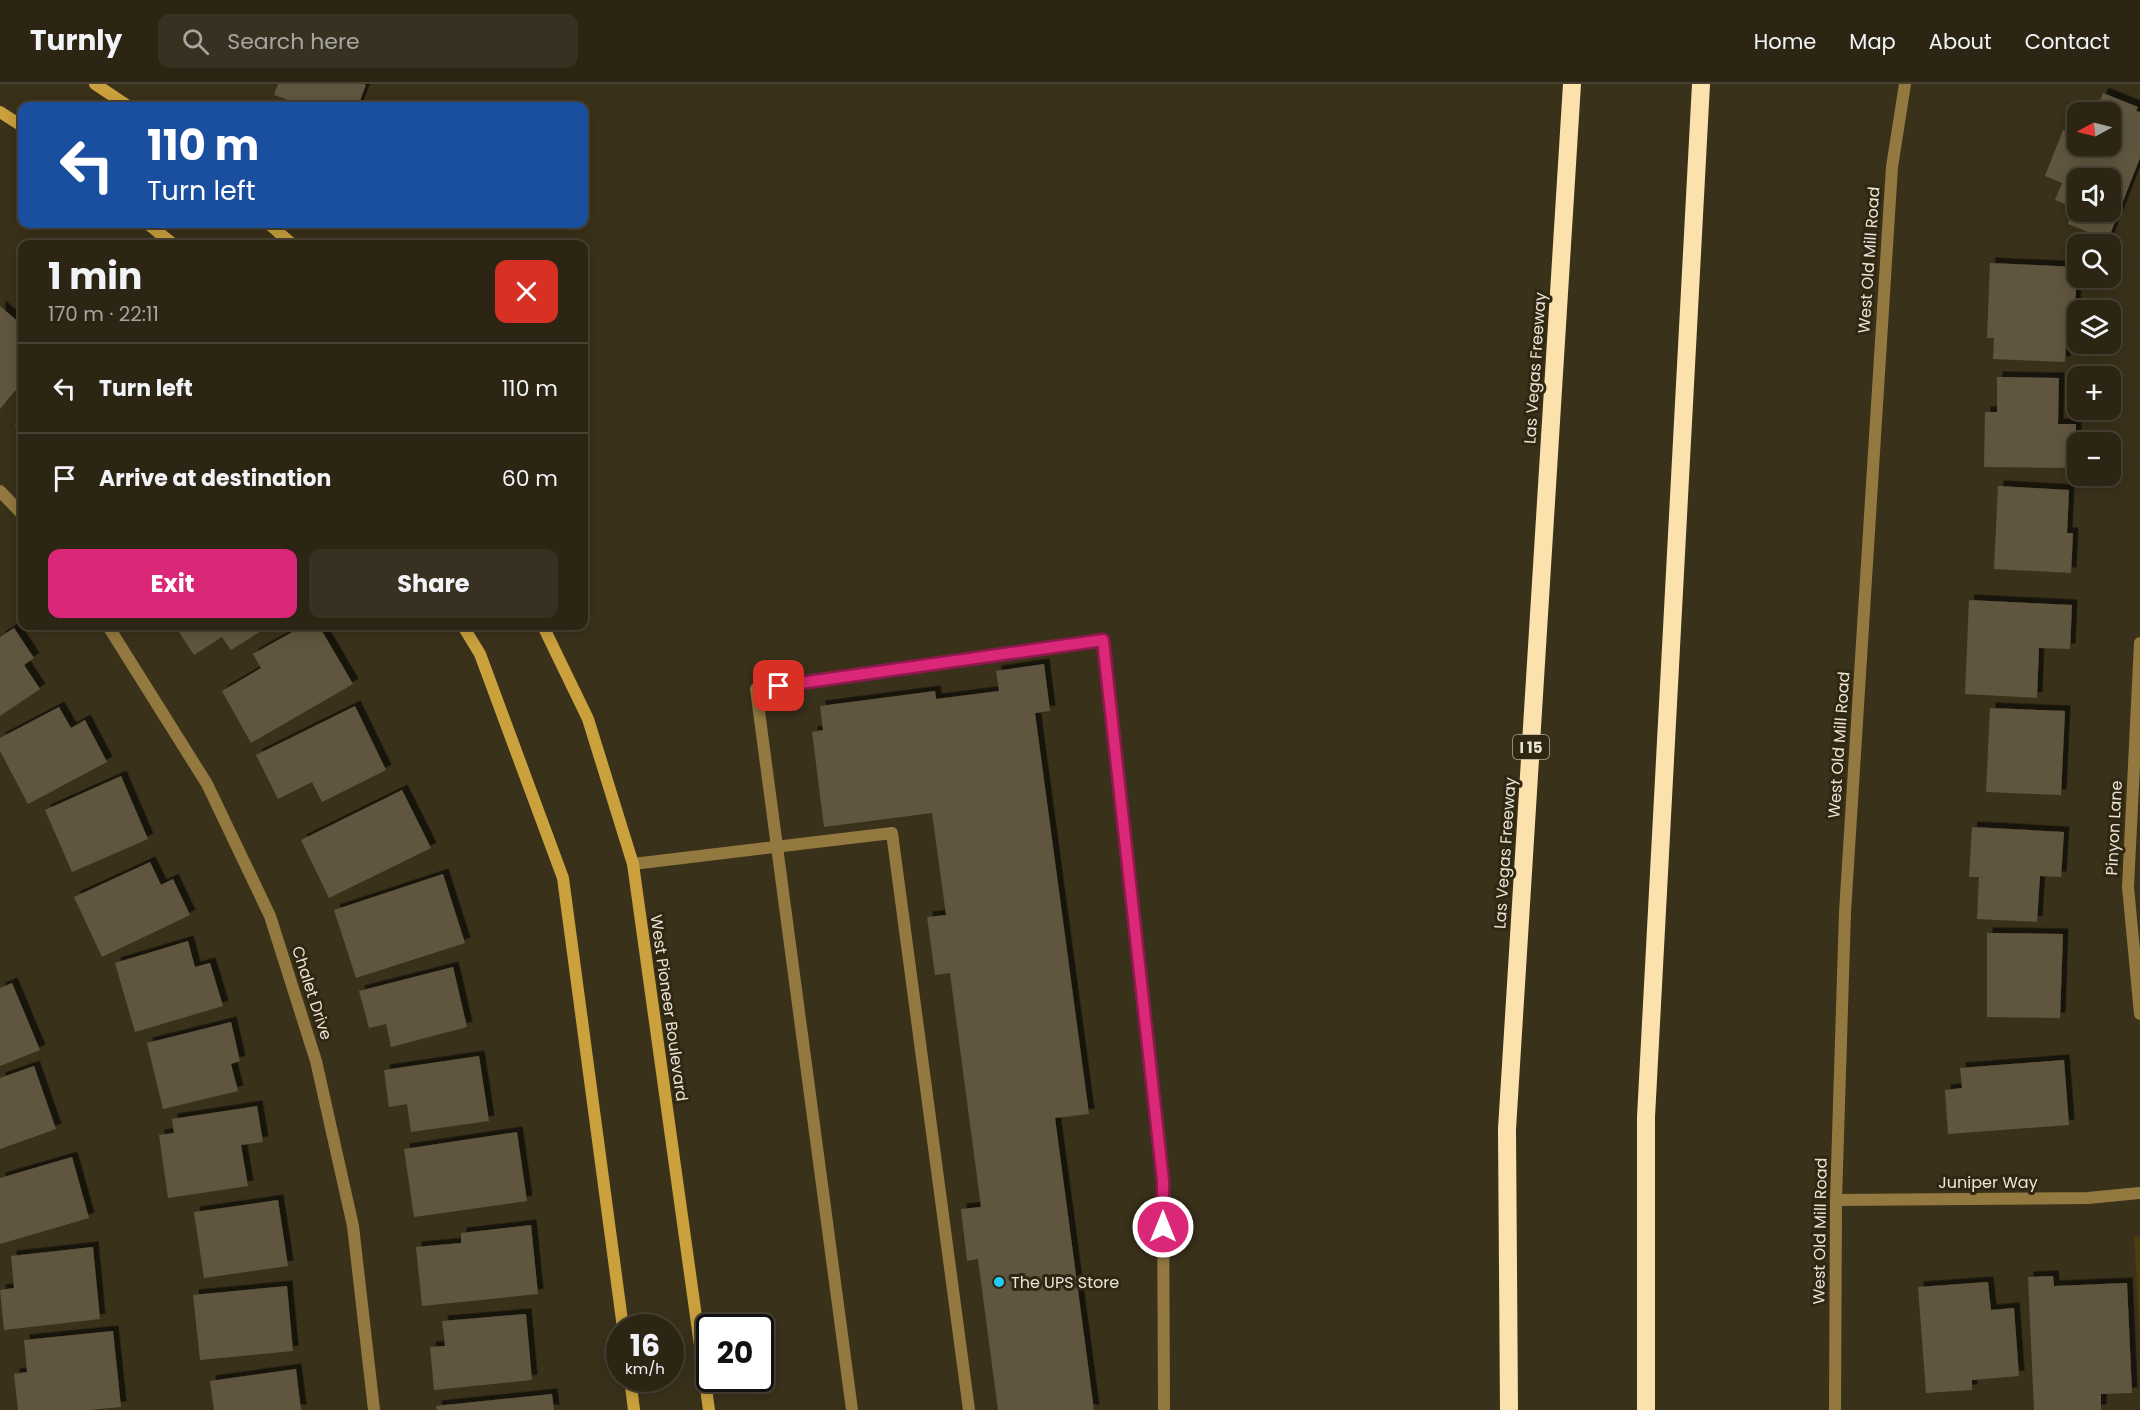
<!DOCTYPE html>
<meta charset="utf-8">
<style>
body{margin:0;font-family:Poppins,sans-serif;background:#383122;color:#f1f3f6;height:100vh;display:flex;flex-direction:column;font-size:22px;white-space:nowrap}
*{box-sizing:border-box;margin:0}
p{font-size:20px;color:#a6a5a0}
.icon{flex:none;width:33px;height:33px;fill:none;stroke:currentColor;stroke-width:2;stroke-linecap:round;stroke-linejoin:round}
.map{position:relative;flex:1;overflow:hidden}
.panel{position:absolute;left:18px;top:156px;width:570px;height:390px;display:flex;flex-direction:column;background:#2c2514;border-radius:12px;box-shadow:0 3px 15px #0003,0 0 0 2px #484234}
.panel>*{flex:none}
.hud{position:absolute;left:18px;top:18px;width:570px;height:126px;border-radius:12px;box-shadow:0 3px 15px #0003,0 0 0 2px #484234;background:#1a4fa0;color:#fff;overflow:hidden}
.needle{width:39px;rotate:263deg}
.buttons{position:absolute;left:2067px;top:18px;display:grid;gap:12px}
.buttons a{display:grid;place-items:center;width:54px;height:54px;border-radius:12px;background:#2c2514;box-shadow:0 3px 15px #0003,0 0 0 2px #484234;font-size:30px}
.speed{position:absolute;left:606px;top:1230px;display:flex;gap:12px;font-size:30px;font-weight:700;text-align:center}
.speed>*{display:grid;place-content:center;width:78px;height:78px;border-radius:50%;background:#2c2514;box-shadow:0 3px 15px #0003,0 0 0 2px #484234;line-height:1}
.speed small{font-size:15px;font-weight:400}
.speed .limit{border:3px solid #111;border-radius:9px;background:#fff;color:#111}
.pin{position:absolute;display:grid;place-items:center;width:51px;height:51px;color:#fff;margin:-26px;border-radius:12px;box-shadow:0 3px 9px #0006}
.me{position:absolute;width:66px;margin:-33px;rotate:0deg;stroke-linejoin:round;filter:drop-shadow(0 0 4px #0008)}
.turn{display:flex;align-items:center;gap:21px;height:126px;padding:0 30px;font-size:27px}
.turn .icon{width:78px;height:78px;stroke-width:2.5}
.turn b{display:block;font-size:42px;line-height:51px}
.round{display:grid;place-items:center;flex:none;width:63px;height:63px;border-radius:12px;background:#383122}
.summary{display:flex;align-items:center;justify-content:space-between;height:102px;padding:0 30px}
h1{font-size:36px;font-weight:700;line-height:45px}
.cta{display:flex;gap:12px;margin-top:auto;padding:12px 30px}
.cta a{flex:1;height:69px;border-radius:12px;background:#db2777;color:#fff;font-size:24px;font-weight:700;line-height:69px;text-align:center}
.cta a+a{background:#383122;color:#f1f3f6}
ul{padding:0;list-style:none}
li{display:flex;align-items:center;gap:18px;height:90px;padding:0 30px;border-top:2px solid #484234}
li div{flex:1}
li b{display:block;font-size:22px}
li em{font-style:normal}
header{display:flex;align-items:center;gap:36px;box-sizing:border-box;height:84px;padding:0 30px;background:#2c2514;border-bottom:2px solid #484234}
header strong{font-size:28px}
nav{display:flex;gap:33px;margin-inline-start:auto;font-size:21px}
.search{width:420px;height:54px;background:#383122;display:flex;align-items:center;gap:15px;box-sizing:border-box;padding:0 21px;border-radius:12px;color:#a6a5a0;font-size:22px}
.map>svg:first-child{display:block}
.green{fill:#4e3c11}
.building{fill:#60563f;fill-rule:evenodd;filter:url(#shadow)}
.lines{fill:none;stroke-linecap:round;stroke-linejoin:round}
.service{stroke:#93793f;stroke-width:12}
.minor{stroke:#93793f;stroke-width:12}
.tertiary{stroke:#93793f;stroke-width:12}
.secondary{stroke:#caa13c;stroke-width:12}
.motorway{stroke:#fbe2ad;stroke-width:18}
.route-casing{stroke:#8e194d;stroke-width:15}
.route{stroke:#db2777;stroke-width:10}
.poi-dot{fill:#24c9fe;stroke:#302712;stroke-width:2}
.labels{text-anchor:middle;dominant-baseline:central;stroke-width:6;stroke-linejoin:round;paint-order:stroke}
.shield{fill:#302712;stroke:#b2ab9c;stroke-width:1.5}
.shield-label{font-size:15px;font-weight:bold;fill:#eae4d7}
.street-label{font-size:16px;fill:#eae4d7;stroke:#302712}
.poi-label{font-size:16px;fill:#eae4d7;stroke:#302712;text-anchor:start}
</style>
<header>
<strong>Turnly</strong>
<div class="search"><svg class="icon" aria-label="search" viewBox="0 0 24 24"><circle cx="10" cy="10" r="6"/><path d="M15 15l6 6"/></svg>Search here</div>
<nav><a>Home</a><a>Map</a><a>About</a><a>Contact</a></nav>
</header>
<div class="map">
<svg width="2140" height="1326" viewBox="0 0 2140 1326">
<defs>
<filter id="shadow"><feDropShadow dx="5.5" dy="-5.5" stdDeviation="0" flood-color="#0009"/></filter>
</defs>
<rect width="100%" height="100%" fill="#3a311b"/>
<polygon class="green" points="2140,1152 2140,1253 2134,1153"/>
<g class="building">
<polygon points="278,0 363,0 366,1 358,22 304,22 274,11"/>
<path d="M2103,9L2138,23L2136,27L2140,28V74L2108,156L2068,140L2074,124L2055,116L2062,99L2045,92L2063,46L2078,52V62H2110V28H2095ZM2078,94H2110V128H2078Z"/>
<polygon points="1990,179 2077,183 2075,227 2068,227 2065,278 1993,275 1994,254 1987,254"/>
<polygon points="0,222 22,241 22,299 0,325"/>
<polygon points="1997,293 2059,294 2058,340 2076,340 2076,384 1984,383 1985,328 1997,328"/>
<polygon points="22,337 22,352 15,341"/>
<polygon points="1998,402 2069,406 2067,449 2073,449 2071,489 1994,485"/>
<polygon points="1969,516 2072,521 2070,565 2039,564 2037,614 1965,610"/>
<polygon points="175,542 269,542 231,566 222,553 194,571"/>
<polygon points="303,542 319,542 353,600 251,659 222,607 261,584 253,570"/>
<polygon points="14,544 34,574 24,581 40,605 0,632 0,553"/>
<polygon points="1044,580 1050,627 1035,629 1089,1030 1055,1034 1094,1326 998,1326 978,1175 967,1177 961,1125 981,1123 950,889 935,891 927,833 946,831 932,729 824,743 812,648 823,646 820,622 935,607 936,615 999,607 996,587"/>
<polygon points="355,622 386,686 322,718 312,698 278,715 256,671"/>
<polygon points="59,623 71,644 85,636 107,678 28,720 0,667 0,654"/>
<polygon points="1990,624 2065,627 2061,711 1986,708"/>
<polygon points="121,692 148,755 72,788 45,726"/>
<polygon points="402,706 431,764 329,814 301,756"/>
<polygon points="1972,743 2064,748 2061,793 2040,792 2037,838 1977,835 1979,793 1969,793"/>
<polygon points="150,778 161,801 173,795 190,831 102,873 74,813"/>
<polygon points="443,790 465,859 356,894 334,826"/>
<polygon points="1987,849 2063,850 2060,934 1987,933"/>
<polygon points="188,857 195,883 210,879 223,922 135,948 115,879"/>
<polygon points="453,883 467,943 391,963 386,940 369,944 359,907"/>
<polygon points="12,899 40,966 0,982 0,904"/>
<polygon points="231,938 240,977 231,980 238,1007 163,1025 147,959"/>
<polygon points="479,972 489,1037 411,1048 407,1020 389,1023 384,986"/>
<polygon points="2064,976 2069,1041 1948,1050 1945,1006 1962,1004 1960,984"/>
<polygon points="34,982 56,1045 0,1065 0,994"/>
<polygon points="257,1022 263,1058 241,1061 248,1102 168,1114 159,1051 174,1049 172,1035"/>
<polygon points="517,1048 527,1117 414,1133 404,1065"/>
<polygon points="72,1073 89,1134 0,1160 0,1094"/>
<polygon points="278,1116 288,1182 204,1194 194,1128"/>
<polygon points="531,1141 538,1210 422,1222 416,1163 461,1159 461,1149"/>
<polygon points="93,1163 100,1235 4,1246 0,1206 14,1204 11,1172"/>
<polygon points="2053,1192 2054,1202 2127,1199 2132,1309 2101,1310 2101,1326 2034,1326 2028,1193"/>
<polygon points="1988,1198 1991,1226 2014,1224 2019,1292 1972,1296 1972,1306 1926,1309 1918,1203"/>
<polygon points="287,1202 293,1267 200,1276 193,1211"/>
<polygon points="526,1230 532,1296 434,1306 430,1263 445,1262 442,1237"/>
<polygon points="113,1247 121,1323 89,1326 18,1326 14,1290 27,1288 24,1256"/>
<polygon points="296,1285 301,1326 214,1326 210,1297"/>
<polygon points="552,1310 554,1326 437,1326 436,1322"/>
</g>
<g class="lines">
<g class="service">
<polyline points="633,780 892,749 969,1326"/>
<polyline points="852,1326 756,605 1103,556 1163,1097 1164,1326"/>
</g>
<g class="minor">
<polyline points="0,407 22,430"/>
<polyline points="108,542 207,700 270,832 316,977 353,1142 374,1326"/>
<polyline points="2140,559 2128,803 2140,930"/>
<polyline points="1836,1116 2088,1114 2140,1109"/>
</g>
<polyline class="tertiary" points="1835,1326 1836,1116 1845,828 1892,83 1905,0"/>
<g class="secondary">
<polyline points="95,0 128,22"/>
<polyline points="0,28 22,42"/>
<polyline points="148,140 173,160"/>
<polyline points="269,140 292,160"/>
<polyline points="463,542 480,570 563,794 623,1244"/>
<polyline points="543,542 588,635 633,780 709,1326"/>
<polyline points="630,1294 634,1326"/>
</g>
<g class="motorway">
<polyline points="1509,1326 1507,1045 1572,0"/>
<polyline points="1646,1326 1646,1033 1701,0"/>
</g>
</g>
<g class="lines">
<defs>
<polyline id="route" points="779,602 1103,556 1163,1097 1163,1143"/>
</defs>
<use href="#route" class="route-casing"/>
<use href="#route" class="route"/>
</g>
<circle class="poi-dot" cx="999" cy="1198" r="6"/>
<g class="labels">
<rect class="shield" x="1513" y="651" width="36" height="24" rx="4.5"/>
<g class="shield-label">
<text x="1531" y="663">I 15</text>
</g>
<g class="street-label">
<text transform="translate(1869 176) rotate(-86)">West Old Mill Road</text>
<text transform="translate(1535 284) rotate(-86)">Las Vegas Freeway</text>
<text transform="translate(1839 661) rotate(-86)">West Old Mill Road</text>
<text transform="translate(2114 744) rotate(-87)">Pinyon Lane</text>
<text transform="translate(1505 769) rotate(-86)">Las Vegas Freeway</text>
<text transform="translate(312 909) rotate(72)">Chalet Drive</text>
<text transform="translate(669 924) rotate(82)">West Pioneer Boulevard</text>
<text x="1988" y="1098">Juniper Way</text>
<text transform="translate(1820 1147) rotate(-89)">West Old Mill Road</text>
</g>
<g class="poi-label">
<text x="1011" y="1198">The UPS Store</text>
</g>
</g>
</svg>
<div class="buttons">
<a><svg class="needle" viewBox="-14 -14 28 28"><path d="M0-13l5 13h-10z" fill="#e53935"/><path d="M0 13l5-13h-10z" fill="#a6a5a0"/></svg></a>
<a><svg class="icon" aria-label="sound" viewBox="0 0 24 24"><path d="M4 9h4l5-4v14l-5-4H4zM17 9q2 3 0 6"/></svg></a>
<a><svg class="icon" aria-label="search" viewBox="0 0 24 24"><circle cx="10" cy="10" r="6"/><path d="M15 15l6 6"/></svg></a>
<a><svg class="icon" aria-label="layers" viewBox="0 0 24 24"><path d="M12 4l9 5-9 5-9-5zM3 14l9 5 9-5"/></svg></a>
<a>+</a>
<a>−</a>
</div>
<div class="speed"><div>16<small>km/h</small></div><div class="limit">20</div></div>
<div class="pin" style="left:779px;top:602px;background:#d93025"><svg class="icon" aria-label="arrive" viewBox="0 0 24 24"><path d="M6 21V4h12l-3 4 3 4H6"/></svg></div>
<svg class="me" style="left:1163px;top:1143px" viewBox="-20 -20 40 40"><circle r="17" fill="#db2777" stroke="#fff" stroke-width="3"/><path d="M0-11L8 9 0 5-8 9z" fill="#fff"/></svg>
<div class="hud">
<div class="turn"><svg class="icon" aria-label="left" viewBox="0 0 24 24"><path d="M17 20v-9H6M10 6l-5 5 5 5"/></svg><div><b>110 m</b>Turn left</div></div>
</div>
<section class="panel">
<div class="summary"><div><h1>1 min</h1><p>170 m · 22:11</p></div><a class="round" style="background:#d93025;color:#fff"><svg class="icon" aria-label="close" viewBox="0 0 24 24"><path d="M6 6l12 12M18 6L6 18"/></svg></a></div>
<ul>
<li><svg class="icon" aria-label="left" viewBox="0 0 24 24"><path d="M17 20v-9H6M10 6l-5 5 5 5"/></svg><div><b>Turn left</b></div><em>110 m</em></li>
<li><svg class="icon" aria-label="arrive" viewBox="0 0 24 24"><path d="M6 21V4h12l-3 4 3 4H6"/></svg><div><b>Arrive at destination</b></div><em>60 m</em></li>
</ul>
<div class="cta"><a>Exit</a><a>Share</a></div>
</section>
</div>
